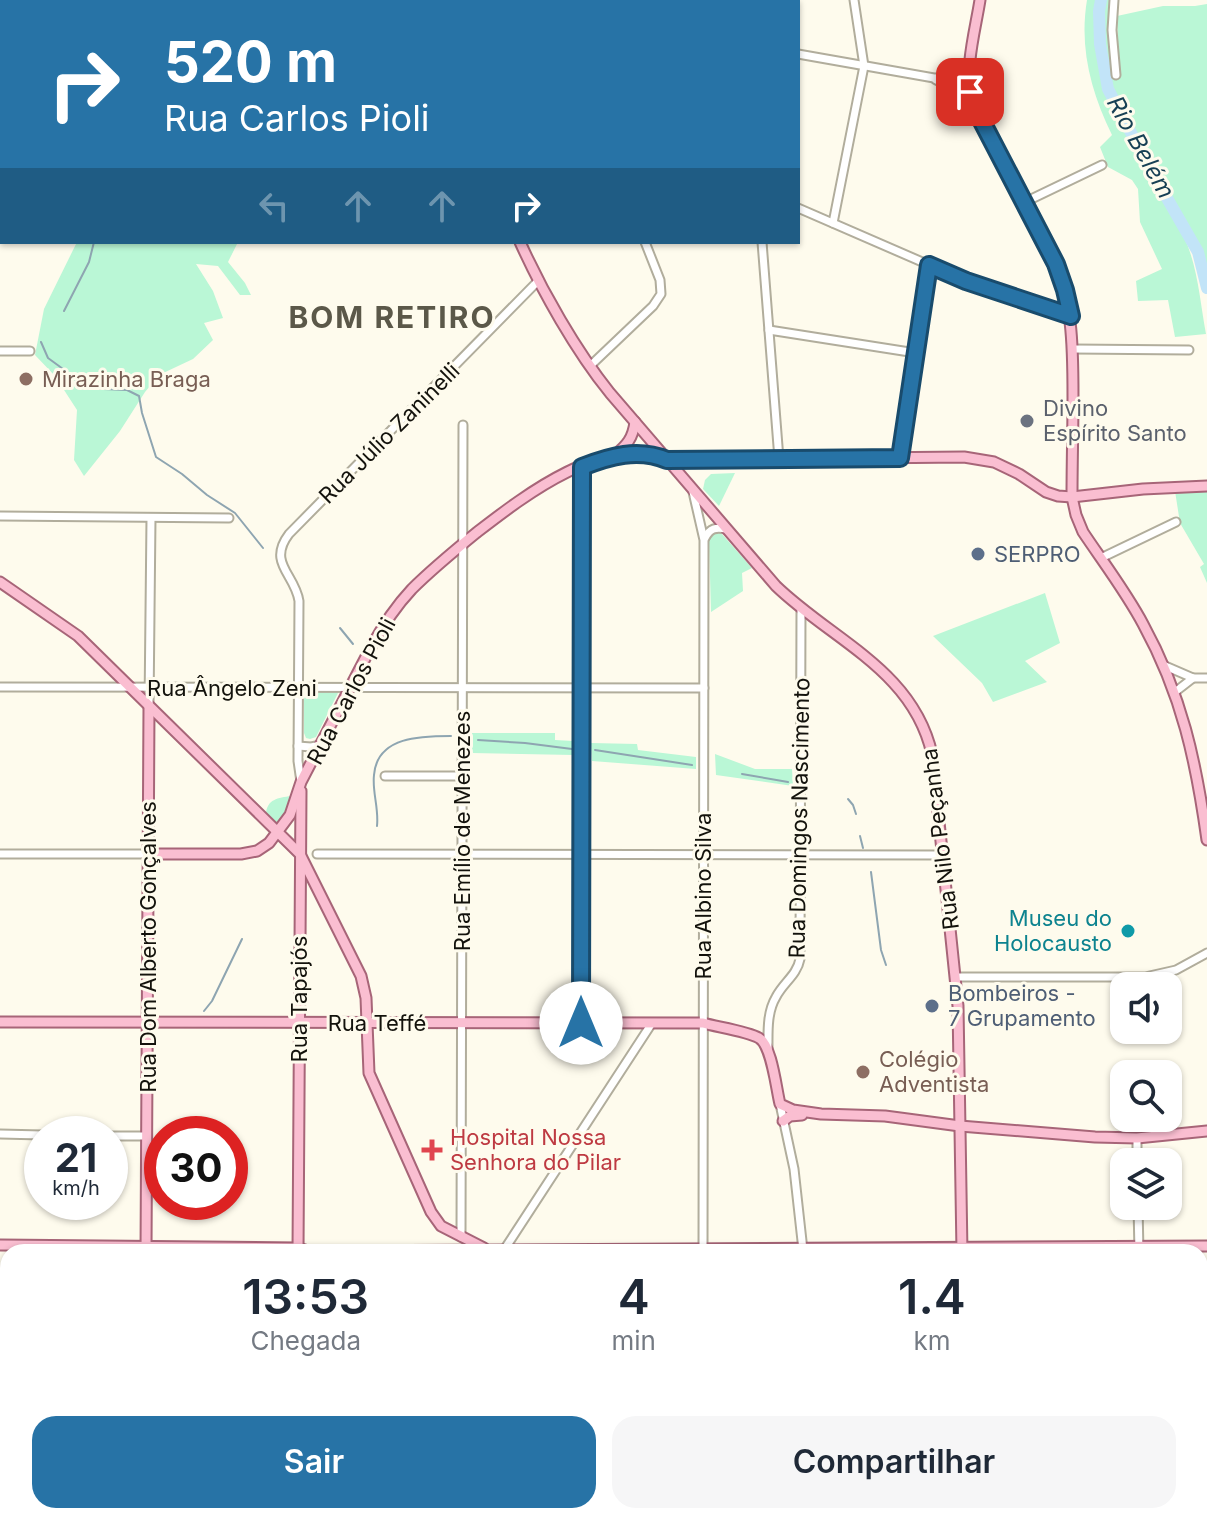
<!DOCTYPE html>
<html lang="pt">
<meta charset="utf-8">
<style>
body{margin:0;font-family:Inter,sans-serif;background:#f6f6f7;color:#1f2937;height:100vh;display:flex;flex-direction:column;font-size:30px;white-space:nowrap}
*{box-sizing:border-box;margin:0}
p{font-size:26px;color:#747a83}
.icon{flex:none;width:44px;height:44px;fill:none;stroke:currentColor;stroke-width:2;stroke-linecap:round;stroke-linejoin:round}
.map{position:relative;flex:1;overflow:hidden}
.details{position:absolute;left:0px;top:1244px;width:1208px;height:280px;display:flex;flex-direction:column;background:#fff;border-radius:24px 24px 0 0;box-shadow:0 2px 6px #0004}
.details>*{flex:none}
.top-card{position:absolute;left:0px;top:0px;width:800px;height:244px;box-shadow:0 2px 6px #0004;background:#2773a6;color:#fff;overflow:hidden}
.tools{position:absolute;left:1110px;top:972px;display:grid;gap:16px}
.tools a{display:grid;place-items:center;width:72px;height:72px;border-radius:16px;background:#fff;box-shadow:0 2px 6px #0004;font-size:40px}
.speed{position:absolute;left:24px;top:1116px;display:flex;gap:16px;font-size:40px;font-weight:700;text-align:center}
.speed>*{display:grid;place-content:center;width:104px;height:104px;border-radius:50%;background:#fff;box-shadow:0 2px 6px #0004;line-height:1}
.speed small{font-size:20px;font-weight:400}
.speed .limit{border:12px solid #d22;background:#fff;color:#111}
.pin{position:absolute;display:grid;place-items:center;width:68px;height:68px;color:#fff;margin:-34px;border-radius:16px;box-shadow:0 4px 12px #0006}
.me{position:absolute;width:88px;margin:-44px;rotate:0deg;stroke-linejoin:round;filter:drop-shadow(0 0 6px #0008)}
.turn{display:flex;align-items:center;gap:28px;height:168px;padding:0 32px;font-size:36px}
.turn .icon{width:104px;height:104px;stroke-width:2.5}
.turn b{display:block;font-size:56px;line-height:68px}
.lanes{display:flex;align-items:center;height:76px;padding:0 32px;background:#0003;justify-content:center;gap:40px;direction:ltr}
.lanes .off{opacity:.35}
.eta{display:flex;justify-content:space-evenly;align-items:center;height:136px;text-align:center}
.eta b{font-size:48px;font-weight:600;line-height:56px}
.cta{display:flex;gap:16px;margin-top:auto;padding:16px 32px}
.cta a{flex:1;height:92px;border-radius:24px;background:#2773a6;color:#fff;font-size:32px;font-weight:600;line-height:92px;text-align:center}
.cta a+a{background:#f6f6f7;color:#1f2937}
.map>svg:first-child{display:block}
.green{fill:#baf7d6}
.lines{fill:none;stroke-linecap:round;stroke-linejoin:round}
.stream{stroke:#8ea5b1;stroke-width:2}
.river{stroke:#c2e4f8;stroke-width:12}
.minor-casing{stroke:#b1ad9c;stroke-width:11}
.major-casing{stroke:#a76578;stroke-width:13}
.minor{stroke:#fff;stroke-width:7}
.major{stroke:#fabed1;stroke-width:9}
.route-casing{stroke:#194b6c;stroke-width:20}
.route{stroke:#2773a6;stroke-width:14}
.education-dot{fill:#8d6e63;stroke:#fefbed;stroke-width:3}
.worship-dot{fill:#6b7280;stroke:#fefbed;stroke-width:3}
.service-dot{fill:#5c6f8a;stroke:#fefbed;stroke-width:3}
.culture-dot{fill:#0f9aa8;stroke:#fefbed;stroke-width:3}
.health-dot{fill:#e0444e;stroke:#fefbed;stroke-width:3}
.labels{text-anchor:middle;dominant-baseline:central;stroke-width:6;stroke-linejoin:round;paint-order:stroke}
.education-label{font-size:22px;fill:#785e54;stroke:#fefbed;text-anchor:start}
.worship-label{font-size:22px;fill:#5b616d;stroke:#fefbed;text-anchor:start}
.street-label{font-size:22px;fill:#13120c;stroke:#fefbed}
.service-label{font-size:22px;fill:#4e5e75;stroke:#fefbed;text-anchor:start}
.culture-label{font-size:22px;fill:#0d838f;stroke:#fefbed;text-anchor:end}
.health-label{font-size:22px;fill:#be3a42;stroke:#fefbed;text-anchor:start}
.water-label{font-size:24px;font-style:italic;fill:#174054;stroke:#fefbed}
.district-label{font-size:30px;font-weight:bold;letter-spacing:2px;fill:#5b5849;stroke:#fefbed}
</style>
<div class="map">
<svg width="1207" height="1524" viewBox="0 0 1207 1524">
<rect width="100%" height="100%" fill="#fefbed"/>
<g class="green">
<path d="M1087,0H1112L1109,31L1111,65L1100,70C1117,131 1157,181 1184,237C1198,267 1200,302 1206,334L1175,337L1168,300L1138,301L1136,281L1162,269L1140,222L1138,189L1132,180L1108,167L1100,147L1112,135C1091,92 1079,48 1087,0Z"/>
<polygon points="1207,4 1207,268 1200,251 1121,108 1111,85 1108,71 1119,70 1117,16 1163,6 1195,6"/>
<polygon points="77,242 238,242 228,262 245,283 251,295 240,295 218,266 196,264 213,291 223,318 204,323 213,340 193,359 159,375 145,392 120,431 84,476 74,460 77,410 55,376 35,355 44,309"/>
<polygon points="735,473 719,506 703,489 705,480 711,474"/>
<polygon points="1175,491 1207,491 1207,583 1200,567 1204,564 1180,523"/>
<polygon points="714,532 721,533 752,568 742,573 743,591 711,612 709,540 710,535"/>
<polygon points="1045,593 1060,643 1025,661 1047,682 993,702 982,683 933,636"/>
<polygon points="304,691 339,691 316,737 310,739 306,738 304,733"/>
<polygon points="472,733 555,733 555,740 573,741 574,755 472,753"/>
<polygon points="591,743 637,744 638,750 696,757 696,769 592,761"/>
<polygon points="715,754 755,769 792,769 793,786 716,775"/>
<path d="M291,796L290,805L279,827L266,814C267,799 278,798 291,796Z"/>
<polygon points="653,1516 826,1516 834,1524 661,1524"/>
</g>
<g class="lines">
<g class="stream">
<polyline points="64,311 89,262 94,242"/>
<polyline points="41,342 48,358 74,377 80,388 127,390 139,396 142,413 156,457 182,474 207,495 235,513 263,548"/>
<polyline points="340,628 353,644"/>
<polyline points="478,740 525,743 572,749"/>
<polyline points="595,750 692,765"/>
<polyline points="742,774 788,782"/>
<polyline points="848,799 853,805 856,814"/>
<path d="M377,826C379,808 372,792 374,775C377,736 422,736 451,736"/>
<polyline points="860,836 863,848"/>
<polyline points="871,872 881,950 886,965"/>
<polyline points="204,1011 212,1001 242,939"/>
</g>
<polyline class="river" points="1101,0 1099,11 1100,44 1108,89 1148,165 1198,252 1207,288"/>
<defs>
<g id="minor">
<polyline points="71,0 72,2"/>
<polyline points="156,0 158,2"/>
<polyline points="743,0 743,2"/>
<polyline points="1114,0 1112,30 1116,75"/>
<polyline points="115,2 119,0"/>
<polyline points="181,2 184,0"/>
<polyline points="798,54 934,78 961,77 969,78"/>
<polyline points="936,80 957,91 970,92"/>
<polyline points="0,92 2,90"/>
<polyline points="0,178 2,178"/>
<polyline points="1025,202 1102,165"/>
<polyline points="798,208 966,281 1071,316"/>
<polyline points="833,223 864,66 854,0"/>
<polyline points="762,242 779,459"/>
<polyline points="769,330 916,353"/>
<polyline points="1073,349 1189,350"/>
<polyline points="0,351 30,351"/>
<polyline points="590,366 653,306 661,294 660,280 645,242"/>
<polyline points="900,458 929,265"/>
<polyline points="693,492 704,540 703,1250"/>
<polyline points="0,516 229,518"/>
<path d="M705,538C710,528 716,527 726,529"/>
<polyline points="1101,558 1176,522"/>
<polyline points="1163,665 1193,678 1207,678"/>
<polyline points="0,687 704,688"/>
<polyline points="1175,692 1193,678"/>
<polyline points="149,707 151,518"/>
<polyline points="298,746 311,747 321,745"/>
<polyline points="385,776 462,776"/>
<path d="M301,782L298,761L299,601C295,574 267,563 289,534L539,280"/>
<polyline points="0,854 149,854"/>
<polyline points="317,854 943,855"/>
<polyline points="956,977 1145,977 1176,970 1207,953"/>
<polyline points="581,1023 582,467"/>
<path d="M768,1048C768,1031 767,1012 776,997C783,983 797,975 800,959L801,608"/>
<polyline points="780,1104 794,1169 803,1250"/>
<polyline points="0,1134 42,1135"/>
<polyline points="110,1136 147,1136"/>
<polyline points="1137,1138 1137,1162"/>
<polyline points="1138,1206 1139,1252"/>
<polyline points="461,1237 463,425"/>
<polyline points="505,1252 504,1250 652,1023"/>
<polyline points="1200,1332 1207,1332"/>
<polyline points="0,1389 8,1389"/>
<polyline points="1200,1438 1207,1438"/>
<polyline points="0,1508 8,1508"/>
<polyline points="643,1516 651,1524"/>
<polyline points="835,1516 843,1524"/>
<polyline points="460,1524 460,1516"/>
</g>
<g id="major">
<path d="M980,0C975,32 964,68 972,100L1050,251C1073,301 1073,344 1073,397C1073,431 1072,464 1072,497L1076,515L1083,532C1103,562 1126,592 1143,624C1182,695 1196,761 1207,840"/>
<polyline points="499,2 499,0"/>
<path d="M520,242C542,291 576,351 610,393L776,586C833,641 913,670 932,754L958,1006L962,1252"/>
<path d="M615,455C627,445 633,438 635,422"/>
<polyline points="0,582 78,636 300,854 361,976 366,998 369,1073 431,1212 441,1226 484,1248"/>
<path d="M149,854H241L257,851L269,843L290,815L301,782L370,649C382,627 395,607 412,589C432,569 454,551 476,533C524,496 603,434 667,460L964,457L994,462L1019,474L1046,492L1058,496L1072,497L1143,489L1207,486"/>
<path d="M0,1022L703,1023C717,1027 747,1031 759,1038C772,1046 776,1088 780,1104L793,1110L821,1114L885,1116L960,1126L1095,1137L1137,1138L1207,1131"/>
<polyline points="783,1121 790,1116 802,1115"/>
<polyline points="0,1245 298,1248 308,1251 1207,1246"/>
<polyline points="146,1252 149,707"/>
<polyline points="298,1252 301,791"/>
<polyline points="995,1516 996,1524"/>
<polyline points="150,1524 151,1516"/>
<polyline points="297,1524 297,1516"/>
</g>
</defs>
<use href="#minor" class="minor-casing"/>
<use href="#major" class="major-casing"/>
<use href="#minor" class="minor"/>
<use href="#major" class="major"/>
</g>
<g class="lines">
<defs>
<path id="route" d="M581,1023L582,467C610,456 638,448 667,460L900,458L929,265L966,281L1071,316L1065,290L1056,264L977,112L970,92"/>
</defs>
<use href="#route" class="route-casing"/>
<use href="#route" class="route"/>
</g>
<g class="education-dot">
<circle cx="26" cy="379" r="8"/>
<circle cx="863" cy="1072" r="8"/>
</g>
<circle class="worship-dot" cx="1027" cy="421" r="8"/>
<g class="service-dot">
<circle cx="978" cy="554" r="8"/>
<circle cx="932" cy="1006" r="8"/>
</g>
<circle class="culture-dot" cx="1128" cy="931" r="8"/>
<path class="health-dot" d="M428 1138h8v8h8v8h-8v8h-8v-8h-8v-8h8z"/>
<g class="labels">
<g class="education-label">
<text x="42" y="379">Mirazinha Braga</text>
<text x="879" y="1059">Colégio<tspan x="879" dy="25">Adventista</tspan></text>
</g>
<g class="worship-label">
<text x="1043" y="408">Divino<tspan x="1043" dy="25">Espírito Santo</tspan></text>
</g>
<g class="street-label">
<text transform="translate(389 433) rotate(-45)">Rua Júlio Zaninelli</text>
<text x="232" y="688">Rua Ângelo Zeni</text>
<text transform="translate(351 691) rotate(-62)">Rua Carlos Pioli</text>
<text transform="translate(799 818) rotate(-89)">Rua Domingos Nascimento</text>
<text transform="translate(462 831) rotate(-90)">Rua Emílio de Menezes</text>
<text transform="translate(940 839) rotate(-97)">Rua Nilo Peçanha</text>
<text transform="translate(703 896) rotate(-90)">Rua Albino Silva</text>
<text transform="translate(148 947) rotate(-90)">Rua Dom Alberto Gonçalves</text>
<text transform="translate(299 999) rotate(-90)">Rua Tapajós</text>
<text x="377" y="1023">Rua Teffé</text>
</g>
<g class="service-label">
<text x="994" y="554">SERPRO</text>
<text x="948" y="993">Bombeiros -<tspan x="948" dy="25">7 Grupamento</tspan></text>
</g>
<g class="culture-label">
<text x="1112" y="918">Museu do<tspan x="1112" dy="25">Holocausto</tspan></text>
</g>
<g class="health-label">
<text x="450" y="1137">Hospital Nossa<tspan x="450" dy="25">Senhora do Pilar</tspan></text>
</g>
<g class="water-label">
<text transform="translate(1141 147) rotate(61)">Rio Belém</text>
</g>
<g class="district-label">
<text x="392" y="317">BOM RETIRO</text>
</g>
</g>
</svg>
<div class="tools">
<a><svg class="icon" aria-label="sound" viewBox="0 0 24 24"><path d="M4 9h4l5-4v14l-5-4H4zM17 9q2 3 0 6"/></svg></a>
<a><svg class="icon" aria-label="search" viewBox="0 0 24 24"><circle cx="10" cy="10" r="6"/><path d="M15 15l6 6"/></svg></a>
<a><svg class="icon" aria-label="layers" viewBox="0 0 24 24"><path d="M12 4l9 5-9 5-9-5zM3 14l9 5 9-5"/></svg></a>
</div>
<div class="speed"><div>21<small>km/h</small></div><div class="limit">30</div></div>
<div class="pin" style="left:970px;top:92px;background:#d93025"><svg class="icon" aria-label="arrive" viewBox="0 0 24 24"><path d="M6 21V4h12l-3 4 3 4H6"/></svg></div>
<svg class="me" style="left:581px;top:1023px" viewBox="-20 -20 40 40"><circle r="19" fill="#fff"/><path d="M0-13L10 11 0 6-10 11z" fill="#2773a6"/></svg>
<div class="top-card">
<div class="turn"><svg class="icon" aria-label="right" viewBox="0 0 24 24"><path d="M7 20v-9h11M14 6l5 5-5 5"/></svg><div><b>520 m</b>Rua Carlos Pioli</div></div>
<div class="lanes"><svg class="icon off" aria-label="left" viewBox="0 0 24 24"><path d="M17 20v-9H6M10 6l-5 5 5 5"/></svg><svg class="icon off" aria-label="ahead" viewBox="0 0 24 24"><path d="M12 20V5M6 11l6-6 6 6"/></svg><svg class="icon off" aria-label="ahead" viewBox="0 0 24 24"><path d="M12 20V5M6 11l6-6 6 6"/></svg><svg class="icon" aria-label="right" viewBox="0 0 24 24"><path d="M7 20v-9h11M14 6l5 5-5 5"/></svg></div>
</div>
<section class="details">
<div class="eta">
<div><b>13:53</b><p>Chegada</p></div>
<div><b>4</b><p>min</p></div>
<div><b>1.4</b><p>km</p></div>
</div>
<div class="cta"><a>Sair</a><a>Compartilhar</a></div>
</section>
</div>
